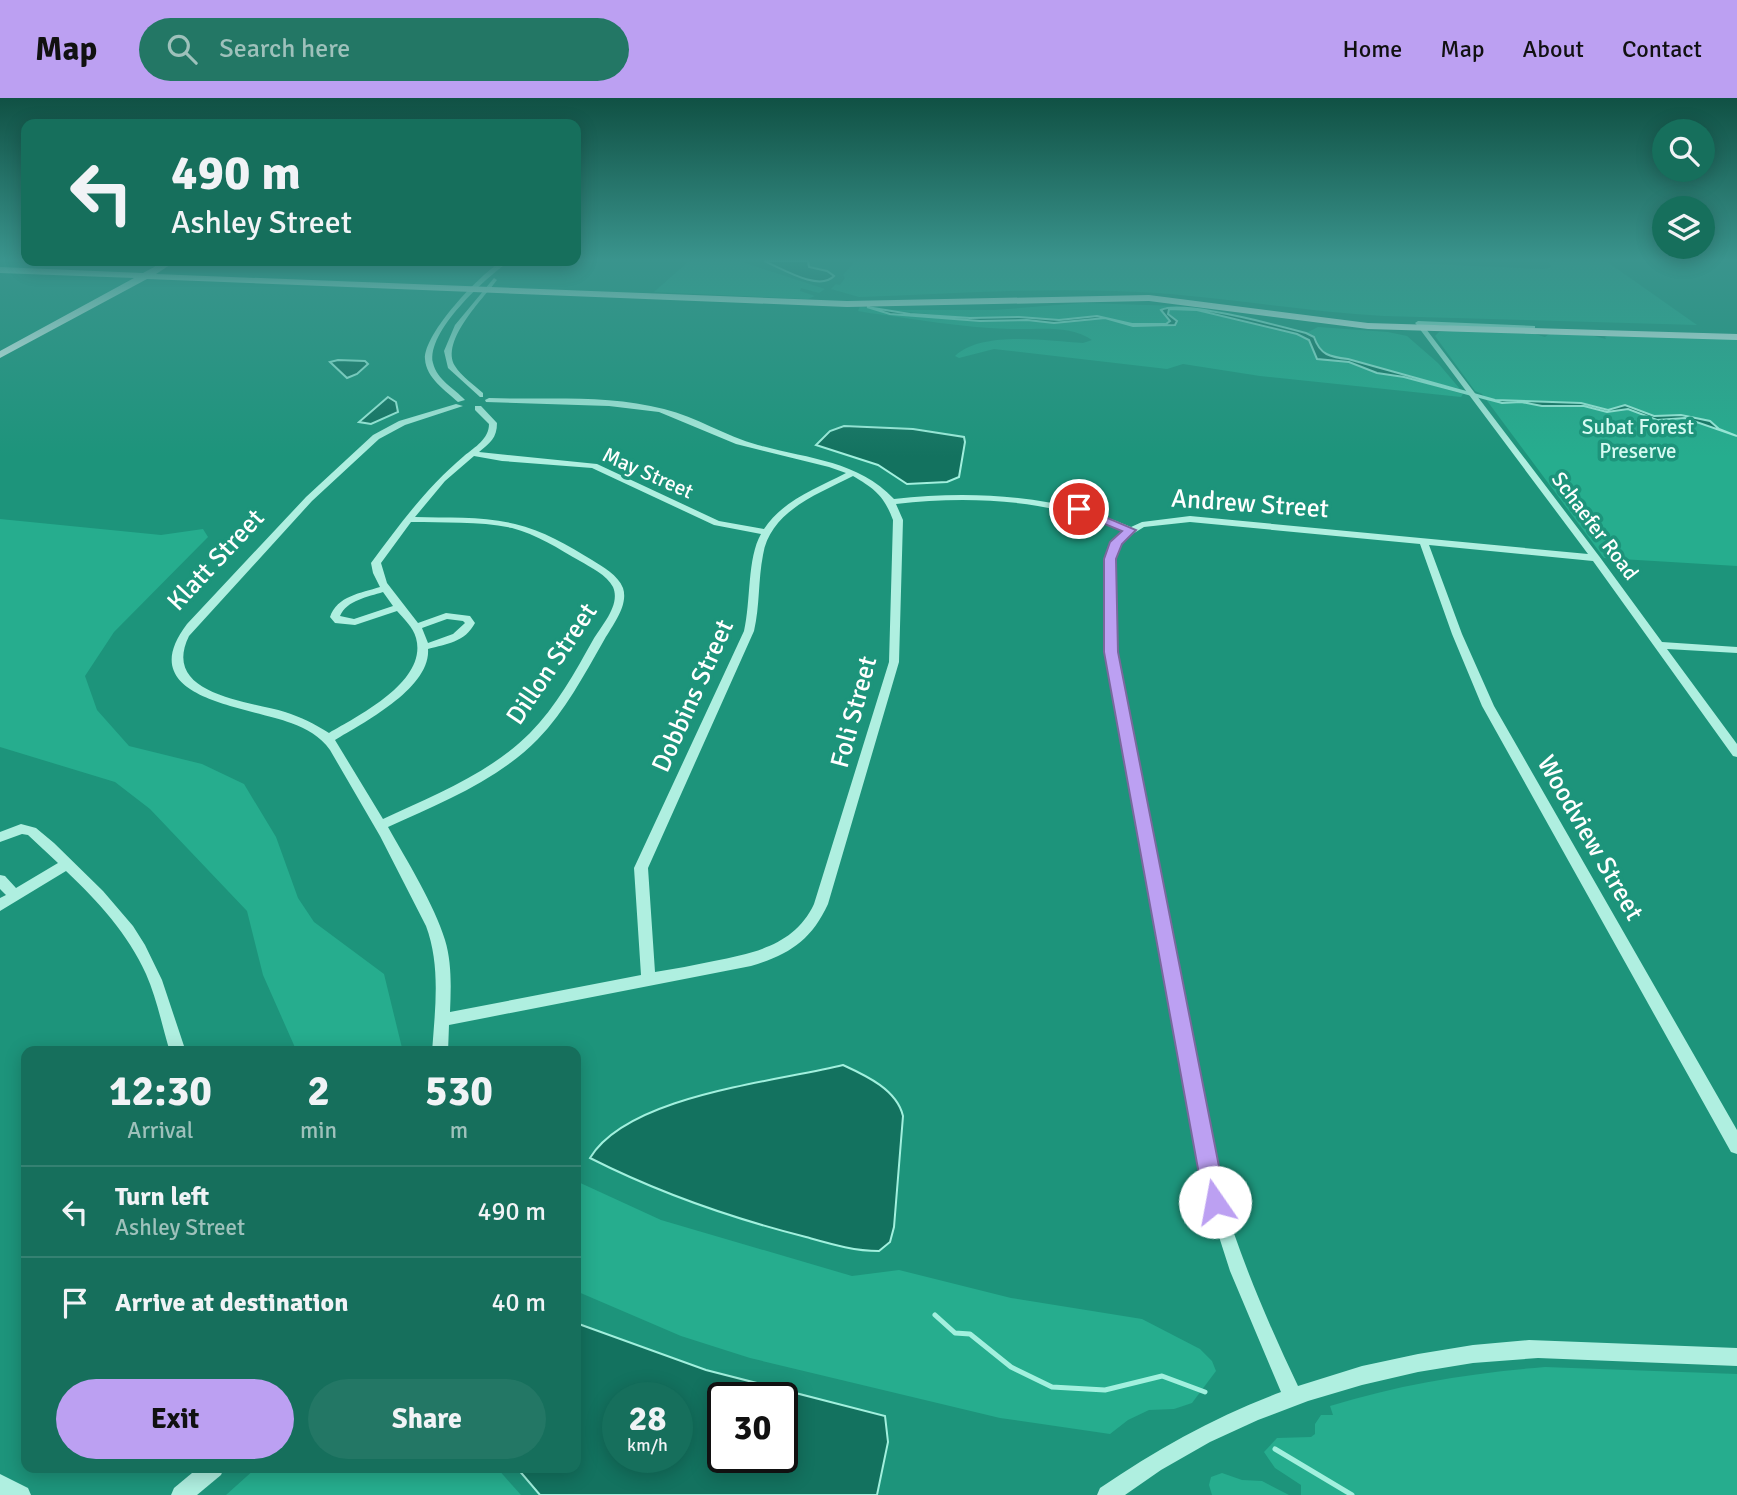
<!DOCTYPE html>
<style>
body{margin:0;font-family:Signika,sans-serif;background:#237765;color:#f1f3f6;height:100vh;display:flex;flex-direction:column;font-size:26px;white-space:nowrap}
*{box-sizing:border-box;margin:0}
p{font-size:23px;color:#9ec1bb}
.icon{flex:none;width:38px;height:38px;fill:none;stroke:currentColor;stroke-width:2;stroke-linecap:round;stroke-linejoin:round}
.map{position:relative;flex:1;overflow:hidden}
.sheet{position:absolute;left:21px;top:948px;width:560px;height:427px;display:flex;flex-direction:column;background:#166f5c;border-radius:14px;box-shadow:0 4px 18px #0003}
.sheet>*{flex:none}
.top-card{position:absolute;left:21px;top:21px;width:560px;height:147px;border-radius:14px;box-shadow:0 4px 18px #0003;background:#166f5c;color:#f1f3f6;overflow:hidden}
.fabs{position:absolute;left:1652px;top:21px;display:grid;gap:14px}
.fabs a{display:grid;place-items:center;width:63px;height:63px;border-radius:50%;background:#166f5c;box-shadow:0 4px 18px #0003;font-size:35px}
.speed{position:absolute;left:602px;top:1284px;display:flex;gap:14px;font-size:35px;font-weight:700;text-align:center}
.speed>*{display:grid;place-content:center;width:91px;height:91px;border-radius:50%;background:#166f5c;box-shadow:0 4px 18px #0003;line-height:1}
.speed small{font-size:18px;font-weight:400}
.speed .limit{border:4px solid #111;border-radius:10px;background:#fff;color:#111}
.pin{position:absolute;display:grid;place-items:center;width:60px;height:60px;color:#fff;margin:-30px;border:4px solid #fff;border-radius:50%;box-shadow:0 2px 7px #0007}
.me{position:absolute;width:77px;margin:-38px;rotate:348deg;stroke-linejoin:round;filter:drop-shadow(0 0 5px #0008)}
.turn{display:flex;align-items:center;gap:24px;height:147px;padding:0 35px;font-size:32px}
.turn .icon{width:91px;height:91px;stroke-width:2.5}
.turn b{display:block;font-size:49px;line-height:60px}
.eta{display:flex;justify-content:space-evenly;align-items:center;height:119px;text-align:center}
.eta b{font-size:42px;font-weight:700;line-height:49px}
.cta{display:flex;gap:14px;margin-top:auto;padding:14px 35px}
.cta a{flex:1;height:80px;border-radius:42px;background:#bca0f2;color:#111;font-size:28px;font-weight:700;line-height:80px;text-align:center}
.cta a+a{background:#237765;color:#f1f3f6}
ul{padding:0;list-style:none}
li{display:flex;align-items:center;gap:21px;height:91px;padding:0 35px;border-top:2px solid #358172}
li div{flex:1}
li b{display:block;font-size:26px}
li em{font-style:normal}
header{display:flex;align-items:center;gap:42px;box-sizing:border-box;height:98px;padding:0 35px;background:#bca0f2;color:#111}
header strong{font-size:33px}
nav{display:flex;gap:38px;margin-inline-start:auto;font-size:24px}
.search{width:490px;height:63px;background:#237765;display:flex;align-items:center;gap:18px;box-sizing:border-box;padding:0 24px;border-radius:38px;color:#9ec1bb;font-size:26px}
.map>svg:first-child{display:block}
.green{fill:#26ad8e}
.water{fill:#13725f;stroke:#a2f0de;stroke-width:2;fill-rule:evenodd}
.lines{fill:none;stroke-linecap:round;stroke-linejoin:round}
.stream{stroke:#a2f0de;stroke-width:5}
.minor{fill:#afefe0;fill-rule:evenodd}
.major{fill:#f7fffe;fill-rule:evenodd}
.route{fill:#bca0f2;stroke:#7a689d;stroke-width:2}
.labels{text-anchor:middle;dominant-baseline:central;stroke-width:7;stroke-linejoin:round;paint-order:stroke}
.far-park-label{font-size:21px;fill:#d5faf2;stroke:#1d947b}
.far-street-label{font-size:21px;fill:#fff;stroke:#1d947b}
.street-label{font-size:26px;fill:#fff;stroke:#1d947b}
</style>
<header>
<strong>Map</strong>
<div class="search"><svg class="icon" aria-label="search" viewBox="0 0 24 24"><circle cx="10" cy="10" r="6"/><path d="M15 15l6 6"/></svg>Search here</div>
<nav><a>Home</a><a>Map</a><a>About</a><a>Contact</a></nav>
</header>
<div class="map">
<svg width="1737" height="1397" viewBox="0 0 1737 1397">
<rect width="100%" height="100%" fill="#1d947b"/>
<g class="green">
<polygon points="689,163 739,163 825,191 819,195 801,190 800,193 815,198 808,201 654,194"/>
<path d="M855,163H1366L1543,171L1552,169L1547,163H1606L1697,227L1384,218C1293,213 1204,195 1114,193C1029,190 944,196 859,199L831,191L836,186L840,187L845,180L843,177Z"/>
<polygon points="1083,205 1178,208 1165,209 1164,217 1170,223 1166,226 1132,226 1097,218 1059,222 1019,219 970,220 888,212 995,212"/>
<path d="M860,208L898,217L980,223L1027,222L1054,225L1105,220L1133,228L1162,229L1177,223L1168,217L1169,211L1197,212L1297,236L1309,242L1317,261L1349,264L1377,275L1404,279L1463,296L1461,299L1260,278L1183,266L1167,271L994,251L959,260L955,258C982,232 1048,243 1083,245L1092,242C1069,226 1037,232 1011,231C964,230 916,221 869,215L858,213Z"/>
<polygon points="1318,229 1388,234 1407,238 1438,265 1460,291 1375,270 1348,261 1330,259 1318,250 1314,239 1306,235"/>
<polygon points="1455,233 1535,236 1545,239 1549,236 1590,237 1606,241 1605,239 1609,237 1737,241 1737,468 1604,460 1482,296 1475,293 1435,238 1439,234"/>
<polygon points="0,421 161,437 203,431 208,439 114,534 85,578 97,612 129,648 202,666 244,686 276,739 298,800 314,824 384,876 403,954 297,954 263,877 247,813 150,711 115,684 0,649"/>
<polygon points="576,1083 661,1122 852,1178 899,1172 1011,1200 1142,1221 1200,1251 1212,1263 1216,1273 1192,1305 1174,1311 1149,1312 1128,1322 1110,1336 1000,1320 750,1260 681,1238 576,1193"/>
<path d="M1545,1269L1737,1276V1397H1301V1387L1275,1370L1264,1354L1277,1340L1311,1339L1315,1336V1326L1321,1317H1333L1330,1308C1401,1286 1471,1275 1545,1269Z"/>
<polygon points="256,1370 497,1370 521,1397 226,1397"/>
<polygon points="1222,1375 1242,1382 1262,1383 1289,1397 1212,1397 1209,1387 1211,1379"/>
</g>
<g class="water">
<path d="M764,163H808L809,169L827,173L834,178C819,194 781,170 764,163Z"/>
<path d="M867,209L910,216L970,220L1019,219L1059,222L1097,218L1132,226H1166L1170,223L1161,212C1182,202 1280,228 1306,235L1314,239C1320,257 1330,259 1348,261L1495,302L1581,305L1608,312L1625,307L1654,318L1681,317L1710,323L1719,331L1737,338L1685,320L1657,322L1628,311L1607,314L1584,308H1542L1521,304L1502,305L1404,279L1377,275L1349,264L1317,261L1309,242L1297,236L1197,212L1169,211L1168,216L1177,223L1175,227L1133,228L1105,220L1054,225L1027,222L980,223L890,216Z"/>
<polygon points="338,262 365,263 368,266 357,276 347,280 330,264"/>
<polygon points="388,299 396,304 398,314 371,326 359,324"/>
<polygon points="844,328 913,331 964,339 965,344 959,379 947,384 907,386 878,367 816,347 830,333"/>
<path d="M843,967C867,978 897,992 903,1018L894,1129L890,1144L879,1153C854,1153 831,1146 806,1139C731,1120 659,1095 590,1060C628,997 775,984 843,967Z"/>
<path d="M576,1225L706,1272L885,1318L888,1344L877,1397H540L517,1370H576ZM618,1300H677V1360H618ZM723,1300H782V1360H723Z"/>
</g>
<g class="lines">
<g class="stream">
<polyline points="935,1217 955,1235 970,1236 1011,1269 1052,1289 1105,1292 1162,1278 1205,1294"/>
<polyline points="1275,1351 1352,1397"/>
</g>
<g class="minor">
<path d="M502,163H510C486,179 426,234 433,265C437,282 454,290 465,302L458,304C446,293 426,280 425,261C424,235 480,176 502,163Z"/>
<path d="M494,180L497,182C483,201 440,243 455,268C461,278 474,287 483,295V299H480L448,270L444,253L455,227Z"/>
<path d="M1418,223L1535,228V230L1533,231L1423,227L1599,458L1662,544L1737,549V555L1667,551L1737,646V659L1733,658L1593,463L1429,447L1462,536L1494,608L1737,1032V1056L1731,1054L1482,608L1452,536L1420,446L1190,424L1144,429L1126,440L1117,451L1114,529L1119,576L1221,1095C1241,1162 1268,1225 1298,1288L1362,1268L1418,1256L1473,1247L1529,1242L1737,1250V1268L1538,1260L1473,1265L1418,1274L1362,1287L1308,1303L1258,1322L1210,1344L1161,1372L1125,1397H1097L1100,1390C1157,1351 1216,1318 1281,1294L1230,1173L1205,1095L1109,576L1104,529L1107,451L1120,436L1125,433C1053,402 973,397 896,406L903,422L899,564L828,806C811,843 788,857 751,868L449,927L448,954H432C435,912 441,868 426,828L380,738L330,652C320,638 307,631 291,625C247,608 130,601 187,526L306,399L373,337L399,323L456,306L463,308L405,327L379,341L312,403L189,538C160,597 249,603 285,614C301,619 315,626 329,635C360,617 428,583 416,540C413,529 404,521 397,513L355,527L335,525L330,519C337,498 361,495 380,489L373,475L371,465C400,426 426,390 464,358C475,349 489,341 489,326L475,312V308H481L497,325C497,340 490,345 479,354L597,366L719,423L764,431C782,403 817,390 846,375L829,369L736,346L659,314L609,308L486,304L485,302L489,300C546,302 608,296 664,311C697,319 725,338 758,347C807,361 857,362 894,401C974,392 1056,397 1131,429L1142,424L1190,418L1588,456L1416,226L1415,225ZM474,358L502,363L592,370L714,427L761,436C747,460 751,504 744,533L634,770L641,877L450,914C451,890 452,865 445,842C435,808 406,761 388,729C440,705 497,683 538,641C565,613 584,577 603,544C611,529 629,508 623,490C618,477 603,469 592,462C569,448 542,432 515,426C483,418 448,420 415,419L445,383ZM853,378C875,391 884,398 893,422L889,564L814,806C795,847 754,855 714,863C694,867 675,871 655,874L648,770L754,533C760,508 758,482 763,457C770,413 818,396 853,378ZM411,424C444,425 480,423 512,430C536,436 559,451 580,463C590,469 607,477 613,489C621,507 601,528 593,542C575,574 556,609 530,635C489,676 434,697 383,721L335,642C363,625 431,590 428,551C447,546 465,544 475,525L470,518L446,515L418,525L387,485L381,465ZM383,494L393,508L354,521L340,518C347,502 368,499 383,494ZM447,521L463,523L465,525L453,536L428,545L422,530Z"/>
<path d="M21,726L36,730L54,745L103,793L133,828L145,847L162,882L186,954H170C162,928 157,901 146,876C128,836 98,803 66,773L0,813V800L6,797L0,791V777L5,778L16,790L58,765L28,737L22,736L0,744V734Z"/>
<polygon points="198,1370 224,1370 221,1377 197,1397 171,1397 174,1390"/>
<polygon points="0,1376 28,1390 31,1397 0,1397"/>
</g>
<polygon class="major" points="165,163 176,163 156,176 847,203 1149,197 1368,225 1737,236 1737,242 1368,231 1149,203 847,209 147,181 0,260 0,253 134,180 0,175 0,169 143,175"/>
</g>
<linearGradient id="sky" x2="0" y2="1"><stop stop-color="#105144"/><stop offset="0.45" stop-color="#3a948d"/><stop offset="1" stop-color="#3a948d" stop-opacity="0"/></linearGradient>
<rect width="1737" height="359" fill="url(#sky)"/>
<polygon class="route" points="1079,408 1136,432 1122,446 1116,461 1118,554 1226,1104 1223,1112 1215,1115 1208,1112 1204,1104 1104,554 1104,461 1110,444 1122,433 1075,414 1073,411"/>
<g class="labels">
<g class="far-park-label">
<text x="1638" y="329">Subat Forest<tspan x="1638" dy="24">Preserve</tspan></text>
</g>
<g class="far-street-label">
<text transform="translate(648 375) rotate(24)">May Street</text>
<text transform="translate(1595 428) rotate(53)">Schaefer Road</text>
</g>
<g class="street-label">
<text transform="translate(1250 406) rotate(4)">Andrew Street</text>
<text transform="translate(216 462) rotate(-47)">Klatt Street</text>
<text transform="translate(552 566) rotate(-56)">Dillon Street</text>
<text transform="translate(693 598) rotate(-66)">Dobbins Street</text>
<text transform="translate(854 614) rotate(-75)">Foli Street</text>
<text transform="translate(1590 740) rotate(60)">Woodview Street</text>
</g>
</g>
</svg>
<div class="fabs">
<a><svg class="icon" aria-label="search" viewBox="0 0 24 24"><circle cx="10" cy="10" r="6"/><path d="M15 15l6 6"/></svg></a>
<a><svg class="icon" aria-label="layers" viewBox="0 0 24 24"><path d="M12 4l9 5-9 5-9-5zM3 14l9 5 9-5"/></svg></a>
</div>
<div class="speed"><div>28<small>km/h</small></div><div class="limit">30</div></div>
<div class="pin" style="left:1079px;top:411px;background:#d93025"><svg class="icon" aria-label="arrive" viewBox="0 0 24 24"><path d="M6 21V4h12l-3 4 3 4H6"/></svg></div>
<svg class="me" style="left:1215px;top:1104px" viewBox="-20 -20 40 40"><circle r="19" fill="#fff"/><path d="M0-13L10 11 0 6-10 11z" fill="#bca0f2"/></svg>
<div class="top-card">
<div class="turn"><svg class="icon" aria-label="left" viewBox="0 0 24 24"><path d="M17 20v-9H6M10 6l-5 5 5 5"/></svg><div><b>490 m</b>Ashley Street</div></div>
</div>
<section class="sheet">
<div class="eta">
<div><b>12:30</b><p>Arrival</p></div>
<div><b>2</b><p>min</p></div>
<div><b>530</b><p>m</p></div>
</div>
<ul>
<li><svg class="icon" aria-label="left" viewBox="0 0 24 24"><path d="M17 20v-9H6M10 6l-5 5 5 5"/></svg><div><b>Turn left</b><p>Ashley Street</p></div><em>490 m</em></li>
<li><svg class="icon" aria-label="arrive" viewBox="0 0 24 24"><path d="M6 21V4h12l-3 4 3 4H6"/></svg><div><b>Arrive at destination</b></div><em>40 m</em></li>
</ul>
<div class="cta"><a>Exit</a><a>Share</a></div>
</section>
</div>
